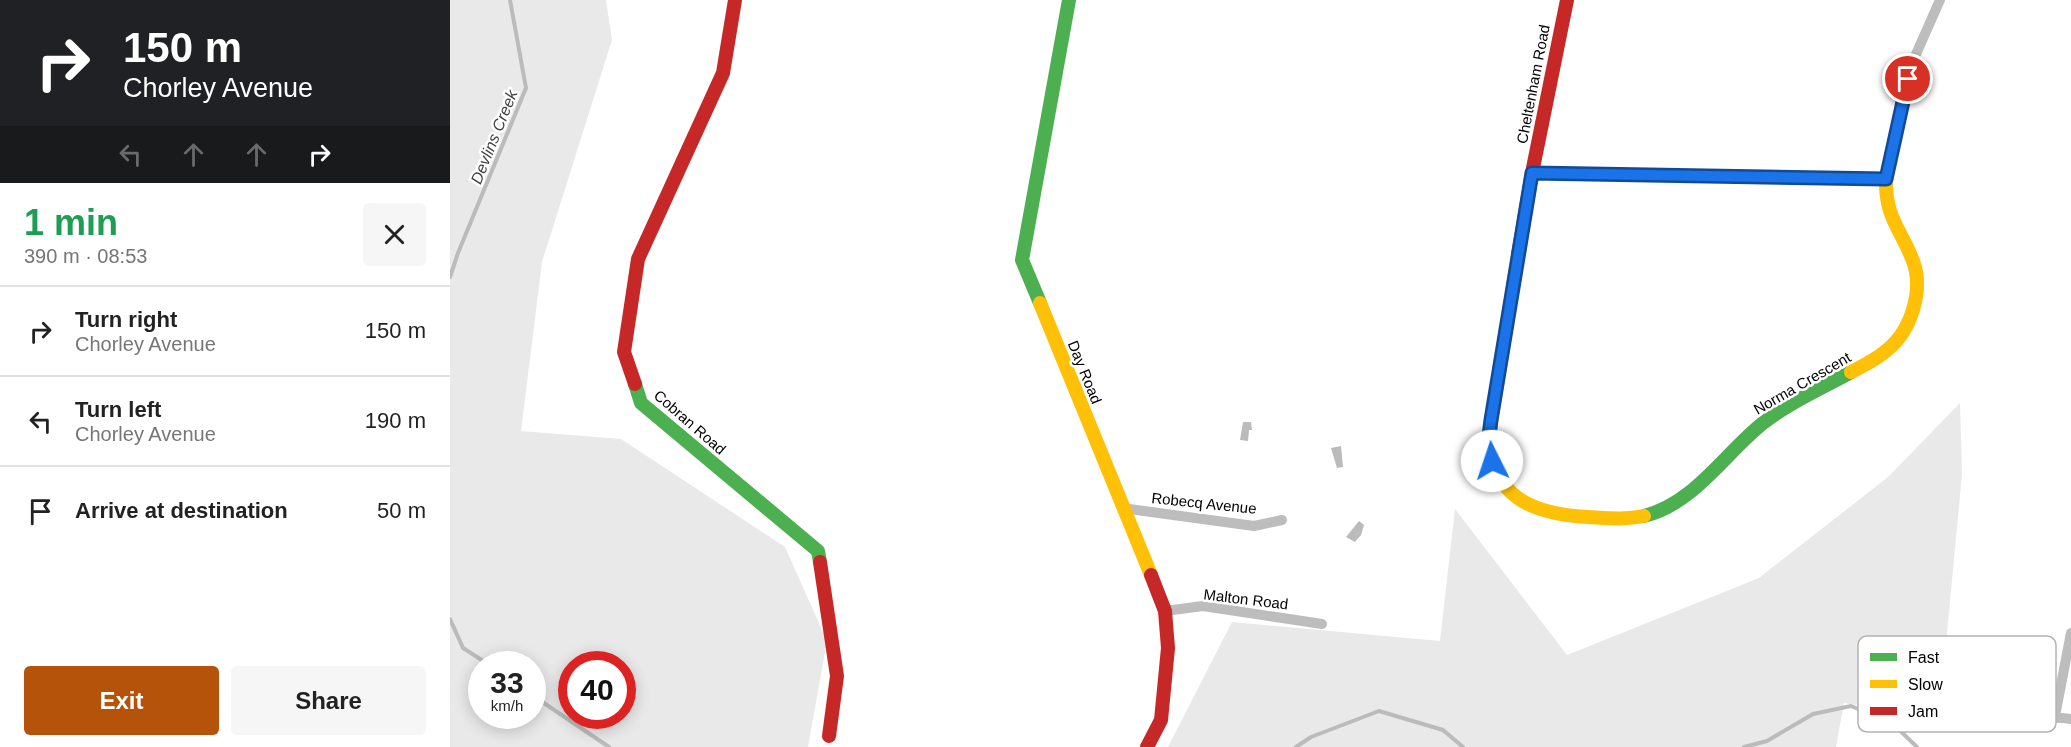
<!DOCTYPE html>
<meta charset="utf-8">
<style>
body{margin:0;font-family:Arial,sans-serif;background:#f6f6f6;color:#222;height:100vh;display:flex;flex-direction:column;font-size:22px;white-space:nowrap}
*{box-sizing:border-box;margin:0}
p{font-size:20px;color:#767676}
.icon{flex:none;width:33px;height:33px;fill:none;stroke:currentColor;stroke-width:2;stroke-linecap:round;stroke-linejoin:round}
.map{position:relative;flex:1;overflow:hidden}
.drawer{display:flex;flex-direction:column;background:#fff;width:450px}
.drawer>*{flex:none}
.banner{background:#202124;color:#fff;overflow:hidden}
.speed{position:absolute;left:18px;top:651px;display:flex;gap:12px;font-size:30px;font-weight:700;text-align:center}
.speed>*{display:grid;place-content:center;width:78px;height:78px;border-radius:50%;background:#fff;box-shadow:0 3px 15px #0003;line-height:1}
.speed small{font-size:15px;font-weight:400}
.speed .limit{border:9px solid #d22;background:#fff;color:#111}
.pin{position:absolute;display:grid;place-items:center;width:51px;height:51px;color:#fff;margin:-26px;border:3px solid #fff;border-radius:50%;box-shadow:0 2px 6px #0007}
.me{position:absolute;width:66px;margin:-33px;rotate:356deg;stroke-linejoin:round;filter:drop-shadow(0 0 4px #0008)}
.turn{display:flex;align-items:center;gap:21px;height:126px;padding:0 24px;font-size:27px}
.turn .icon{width:78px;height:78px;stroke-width:2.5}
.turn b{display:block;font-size:42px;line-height:51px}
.lanes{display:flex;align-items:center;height:57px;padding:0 24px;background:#0003;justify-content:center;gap:30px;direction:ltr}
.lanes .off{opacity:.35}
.round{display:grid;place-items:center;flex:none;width:63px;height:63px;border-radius:6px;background:#f6f6f6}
.overview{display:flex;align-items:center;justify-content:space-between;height:102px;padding:0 24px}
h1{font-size:36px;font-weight:600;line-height:45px;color:#1e9e55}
.button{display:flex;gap:12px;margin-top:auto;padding:12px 24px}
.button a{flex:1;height:69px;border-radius:6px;background:#b45309;color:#fff;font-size:24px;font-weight:600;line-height:69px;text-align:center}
.button a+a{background:#f6f6f6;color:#222}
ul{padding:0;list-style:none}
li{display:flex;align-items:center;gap:18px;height:90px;padding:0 24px;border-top:2px solid #e0e0e0}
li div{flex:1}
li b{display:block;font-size:22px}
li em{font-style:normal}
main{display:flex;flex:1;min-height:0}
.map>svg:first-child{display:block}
.green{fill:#e9e9e9;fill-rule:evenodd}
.water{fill:#bbb}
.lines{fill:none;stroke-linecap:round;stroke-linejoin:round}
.stream{stroke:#bbb;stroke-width:4}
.street{stroke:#bdbdbd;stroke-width:10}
.fast{stroke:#4caf50;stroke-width:14}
.slow{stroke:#ffc107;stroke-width:14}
.jam{stroke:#c62828;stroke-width:14}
.route-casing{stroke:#114b97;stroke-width:15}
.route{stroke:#1a73e8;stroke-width:10}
.labels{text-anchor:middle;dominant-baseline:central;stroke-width:5;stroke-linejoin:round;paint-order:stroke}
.street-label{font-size:15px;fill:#000;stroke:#fff}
.water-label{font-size:16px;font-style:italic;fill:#3f3f3f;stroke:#fff}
.key{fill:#fff;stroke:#b2b2b2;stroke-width:1.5}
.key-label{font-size:16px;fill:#000}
</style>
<main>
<section class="drawer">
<div class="banner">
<div class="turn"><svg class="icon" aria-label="right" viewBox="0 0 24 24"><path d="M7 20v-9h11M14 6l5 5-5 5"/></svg><div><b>150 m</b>Chorley Avenue</div></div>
<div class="lanes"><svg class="icon off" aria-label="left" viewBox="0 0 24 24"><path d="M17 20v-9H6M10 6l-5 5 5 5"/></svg><svg class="icon off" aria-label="ahead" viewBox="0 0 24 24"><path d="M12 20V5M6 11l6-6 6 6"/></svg><svg class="icon off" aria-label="ahead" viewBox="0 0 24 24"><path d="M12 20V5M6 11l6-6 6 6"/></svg><svg class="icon" aria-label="right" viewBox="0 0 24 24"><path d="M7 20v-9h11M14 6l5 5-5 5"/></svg></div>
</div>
<div class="overview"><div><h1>1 min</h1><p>390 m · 08:53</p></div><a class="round"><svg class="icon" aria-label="close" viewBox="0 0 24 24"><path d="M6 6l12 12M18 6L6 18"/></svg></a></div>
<ul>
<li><svg class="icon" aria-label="right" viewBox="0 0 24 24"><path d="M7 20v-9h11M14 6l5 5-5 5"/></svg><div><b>Turn right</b><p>Chorley Avenue</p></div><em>150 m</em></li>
<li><svg class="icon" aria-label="left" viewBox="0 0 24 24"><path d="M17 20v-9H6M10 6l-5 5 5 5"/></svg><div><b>Turn left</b><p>Chorley Avenue</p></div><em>190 m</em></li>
<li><svg class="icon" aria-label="arrive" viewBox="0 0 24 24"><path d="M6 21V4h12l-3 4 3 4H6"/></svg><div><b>Arrive at destination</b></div><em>50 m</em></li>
</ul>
<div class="button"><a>Exit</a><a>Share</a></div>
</section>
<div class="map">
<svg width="1621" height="747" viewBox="0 0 1621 747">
<rect width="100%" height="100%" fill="#fff"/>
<g class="green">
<path d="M0,0H156L162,40L92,262L71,431L171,439L335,547L377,641L358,747H0ZM32,664H82V716H32ZM122,664H172V716H122Z"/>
<polygon points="1510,403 1512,474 1489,718 1394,703 1386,747 718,747 782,622 990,641 1005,509 1117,655 1309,578 1438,477"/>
</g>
<g class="water">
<polygon points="793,422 801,422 802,430 799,430 798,441 790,440"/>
<polygon points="891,446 893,467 887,468 881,448"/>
<polygon points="909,521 914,525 911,535 905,542 896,537"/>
</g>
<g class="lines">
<g class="stream">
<polyline points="0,277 8,253 76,88 60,0"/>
<polyline points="0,619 13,648 38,664"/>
<polyline points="82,695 159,747"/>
<polyline points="846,747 861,737 929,711 993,730 1013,747"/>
<polyline points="1294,747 1317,741 1363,714 1401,706 1442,723 1467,747"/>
</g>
<g class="street">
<polyline points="1082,173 1436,179 1452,97 1463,61 1490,0"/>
<polyline points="672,508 804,526 832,520"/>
<polyline points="715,611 753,606 872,624"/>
<path d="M1483,698C1505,710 1549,716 1574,718C1590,719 1605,716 1621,719"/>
<polyline points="1605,716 1621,633"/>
</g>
<g class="fast">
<polyline points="590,303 572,260 619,0"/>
<polyline points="185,384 191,403 368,551 370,562"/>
<path d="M1194,516C1244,504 1275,453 1313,423C1340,402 1372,388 1401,372"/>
</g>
<g class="slow">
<path d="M1068,255L1039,435C1041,498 1083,514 1138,517C1157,518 1175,520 1194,516"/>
<polyline points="590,303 701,575"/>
<path d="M1401,372C1413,366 1427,359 1437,350C1461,331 1474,290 1463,261C1451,229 1435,218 1436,179"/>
</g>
<g class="jam">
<polyline points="1068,255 1082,173 1117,0"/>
<polyline points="185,384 174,352 188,259 273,73 285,0"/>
<polyline points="370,562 387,676 379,736"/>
<polyline points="697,747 711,720 718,648 715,611 701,575"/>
</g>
</g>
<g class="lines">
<defs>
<polyline id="route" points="1042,461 1038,444 1041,420 1082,173 1436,179 1458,79"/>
</defs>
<use href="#route" class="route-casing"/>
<use href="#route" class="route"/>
</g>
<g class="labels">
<g class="street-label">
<text transform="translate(1083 84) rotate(-79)">Cheltenham Road</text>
<text transform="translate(635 372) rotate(68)">Day Road</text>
<text transform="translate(1352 383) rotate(-30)">Norma Crescent</text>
<text transform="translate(240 422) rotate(41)">Cobran Road</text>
<text transform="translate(754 503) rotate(6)">Robecq Avenue</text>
<text transform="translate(796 599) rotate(7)">Malton Road</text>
</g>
<g class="water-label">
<text transform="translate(44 137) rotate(-68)">Devlins Creek</text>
</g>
</g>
<rect x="1408" y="636" width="198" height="96" rx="9" class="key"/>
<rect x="1420" y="653" width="27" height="8" fill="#4caf50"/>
<rect x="1420" y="680" width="27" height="8" fill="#ffc107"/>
<rect x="1420" y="707" width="27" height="8" fill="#c62828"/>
<g class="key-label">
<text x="1458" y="663">Fast</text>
<text x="1458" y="690">Slow</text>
<text x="1458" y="717">Jam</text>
</g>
</svg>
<div class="speed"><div>33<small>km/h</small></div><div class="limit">40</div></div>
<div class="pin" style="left:1458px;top:79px;background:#d93025"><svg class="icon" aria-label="arrive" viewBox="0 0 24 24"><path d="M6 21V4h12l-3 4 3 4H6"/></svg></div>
<svg class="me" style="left:1042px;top:461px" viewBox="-20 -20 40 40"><circle r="19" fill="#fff"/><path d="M0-13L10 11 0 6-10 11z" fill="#1a73e8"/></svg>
</div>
</main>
